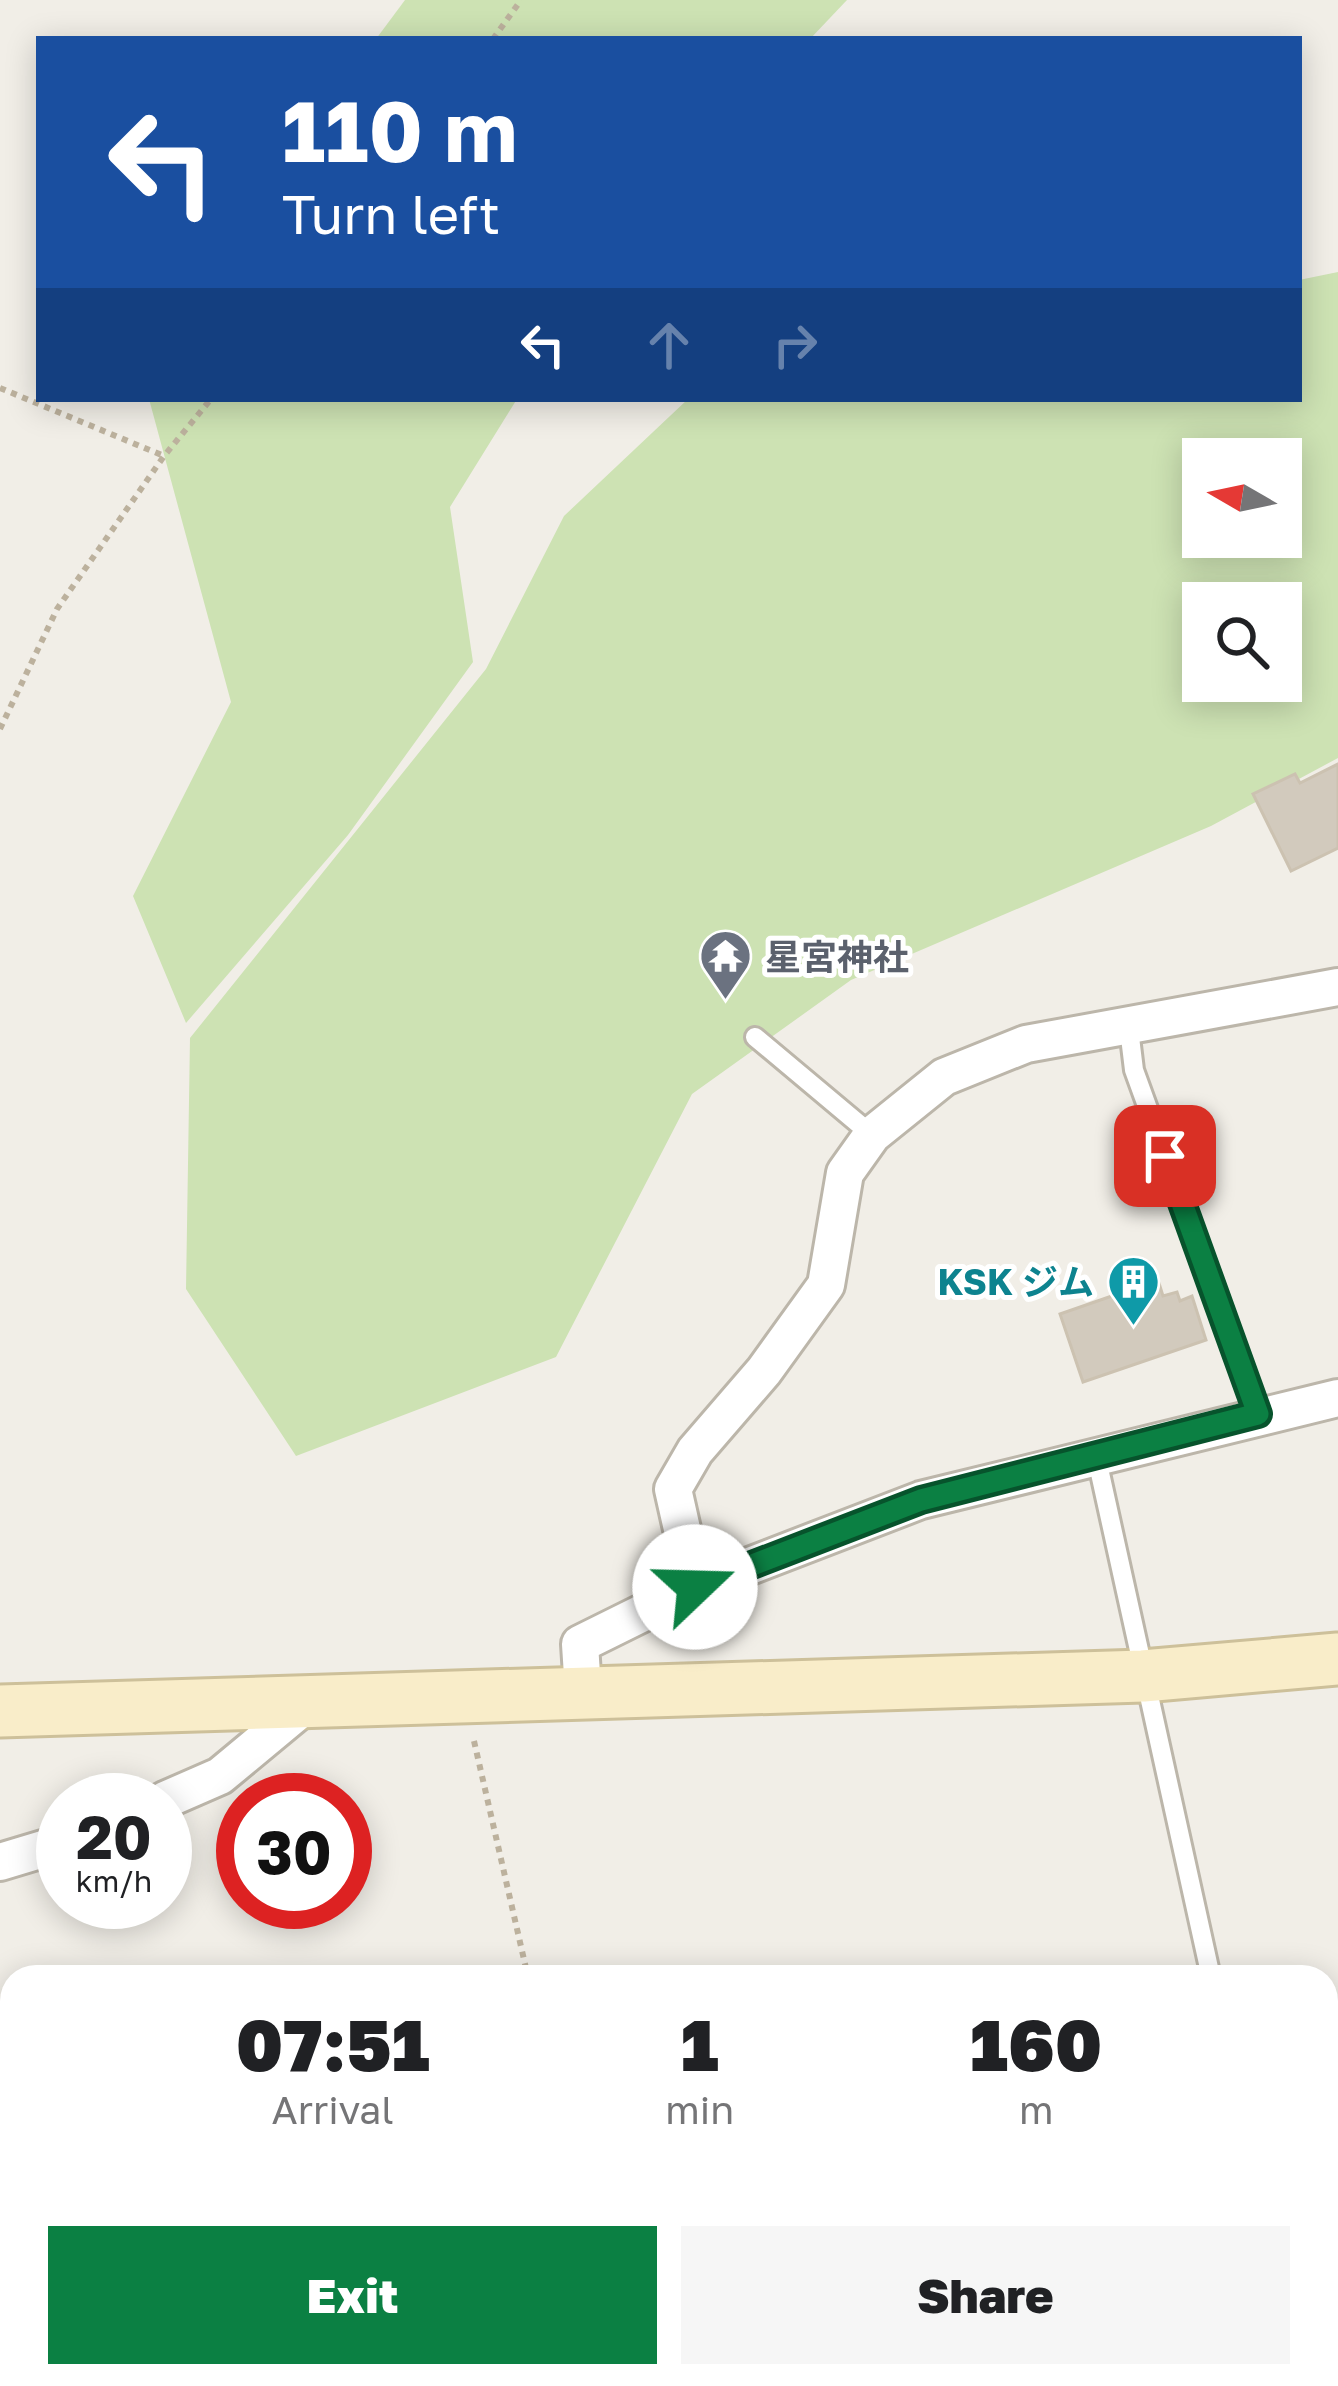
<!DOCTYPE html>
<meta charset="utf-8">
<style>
body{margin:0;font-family:"Golos Text","Noto Sans JP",sans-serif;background:#f6f6f6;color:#202124;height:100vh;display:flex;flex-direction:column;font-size:45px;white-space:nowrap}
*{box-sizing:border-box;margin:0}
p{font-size:39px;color:#757577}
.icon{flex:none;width:66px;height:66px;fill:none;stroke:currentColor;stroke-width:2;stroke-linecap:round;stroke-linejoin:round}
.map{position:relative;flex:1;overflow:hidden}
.sheet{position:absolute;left:0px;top:1965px;width:1338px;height:423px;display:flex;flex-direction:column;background:#fff;border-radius:36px 36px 0 0;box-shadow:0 6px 30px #0003}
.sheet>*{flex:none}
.banner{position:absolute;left:36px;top:36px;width:1266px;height:366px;border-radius:0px;box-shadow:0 6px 30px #0003;background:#1a4fa0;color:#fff;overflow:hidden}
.needle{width:78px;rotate:279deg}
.controls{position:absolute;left:1182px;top:438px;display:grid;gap:24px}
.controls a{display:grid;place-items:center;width:120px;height:120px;border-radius:0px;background:#fff;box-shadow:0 6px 30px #0003;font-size:60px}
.speed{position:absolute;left:36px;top:1773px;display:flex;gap:24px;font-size:60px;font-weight:700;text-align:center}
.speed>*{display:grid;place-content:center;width:156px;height:156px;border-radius:50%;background:#fff;box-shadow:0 6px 30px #0003;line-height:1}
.speed small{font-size:30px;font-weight:400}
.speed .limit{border:18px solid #d22;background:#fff;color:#111}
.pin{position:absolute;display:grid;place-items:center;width:102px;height:102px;color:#fff;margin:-51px;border-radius:24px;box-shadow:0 6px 18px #0006}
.me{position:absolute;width:132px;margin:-66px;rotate:69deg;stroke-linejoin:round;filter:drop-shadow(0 0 9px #0008)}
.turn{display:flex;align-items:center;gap:42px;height:252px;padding:0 48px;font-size:54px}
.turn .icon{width:156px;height:156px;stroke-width:2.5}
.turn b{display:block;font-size:84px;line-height:102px}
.lanes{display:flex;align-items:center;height:114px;padding:0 48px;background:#0003;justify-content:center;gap:60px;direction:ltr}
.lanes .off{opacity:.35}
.eta{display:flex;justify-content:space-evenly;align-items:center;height:204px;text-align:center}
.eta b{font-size:72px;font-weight:800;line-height:84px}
.primary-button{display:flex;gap:24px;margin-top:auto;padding:24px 48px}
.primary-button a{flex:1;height:138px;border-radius:0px;background:#0b8043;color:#fff;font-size:48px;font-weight:800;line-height:138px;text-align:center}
.primary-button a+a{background:#f6f6f6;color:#202124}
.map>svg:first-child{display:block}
.green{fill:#cde2b3;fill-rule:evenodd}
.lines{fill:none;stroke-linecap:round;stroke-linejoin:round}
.stream{stroke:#a8cee9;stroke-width:10}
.building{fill:#d2cabd;stroke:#ccc2b1;stroke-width:3}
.lane-casing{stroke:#bcb6aa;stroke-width:24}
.street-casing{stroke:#bcb6aa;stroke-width:42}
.secondary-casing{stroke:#cdc09a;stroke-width:57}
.path{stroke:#bcb19d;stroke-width:6;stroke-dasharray:6 6;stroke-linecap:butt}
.lane{stroke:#fff;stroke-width:18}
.street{stroke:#fff;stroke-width:36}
.secondary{stroke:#f9edc9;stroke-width:51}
.route-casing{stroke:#07532c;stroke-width:30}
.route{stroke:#0b8043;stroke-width:21}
.labels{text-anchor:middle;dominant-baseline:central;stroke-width:10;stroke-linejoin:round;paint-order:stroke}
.worship-label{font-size:36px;font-weight:bold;fill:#5b616d;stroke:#fff;text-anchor:start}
.culture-label{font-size:36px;font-weight:bold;fill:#0d838f;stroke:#fff;text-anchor:end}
</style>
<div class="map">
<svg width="1338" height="2386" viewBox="0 0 1338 2386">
<rect width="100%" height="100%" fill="#f1eee7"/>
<g class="green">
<polygon points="405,0 847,0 810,39 376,39"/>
<path d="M1338,272V758L1211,826L851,980L692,1094L556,1357L296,1456L186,1289L190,1038L486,669L564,516L688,399H1299V280ZM1203,459H1281V537H1203ZM1203,603H1281V681H1203Z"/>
<polygon points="149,399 517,399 450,507 473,662 348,835 186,1023 133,896 231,702"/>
</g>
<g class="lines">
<g class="stream">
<polyline points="0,2123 12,2146"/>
<polyline points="157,2376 164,2386"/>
</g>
</g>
<g class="building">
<polygon points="1338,764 1338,848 1291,871 1253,794 1295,774 1300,783"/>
<polygon points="1158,1280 1163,1296 1177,1292 1180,1301 1192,1296 1206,1340 1083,1382 1060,1314"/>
</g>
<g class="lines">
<defs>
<g id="lane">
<polyline points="1129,1029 1134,1070 1259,1415"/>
<polyline points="755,1037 872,1135"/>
<polyline points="1096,1455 1211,1977"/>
<polyline points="1301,2376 1303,2386"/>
</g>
<g id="street">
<polyline points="695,1587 673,1489 695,1451 764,1371 826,1285 845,1173 872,1135 944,1077 1026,1044 1338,987"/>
<polyline points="583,1691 580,1644 695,1587 921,1500 1338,1398"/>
<polyline points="165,1800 220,1776 308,1703"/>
<polyline points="0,1862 63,1843"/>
<polyline points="0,2039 12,2061"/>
<polyline points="214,2376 221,2386"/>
</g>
<polyline id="secondary" points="0,1711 1143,1676 1338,1659"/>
</defs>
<use href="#lane" class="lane-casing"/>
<use href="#street" class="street-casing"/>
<use href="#secondary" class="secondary-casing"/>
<g class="path">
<polyline points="493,39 521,0"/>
<polyline points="0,388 164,456"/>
<polyline points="0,729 57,609 164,456 211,399"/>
<polyline points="474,1741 528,1977"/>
<polyline points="0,2215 12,2231"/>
<polyline points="111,2376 118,2386"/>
<polyline points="619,2376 621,2386"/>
</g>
<use href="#lane" class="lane"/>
<use href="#street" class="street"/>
<use href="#secondary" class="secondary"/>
</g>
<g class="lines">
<defs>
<polyline id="route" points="695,1587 921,1500 1258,1414 1165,1156"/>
</defs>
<use href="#route" class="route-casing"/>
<use href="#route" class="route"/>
</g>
<defs>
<symbol id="temple-pin" viewBox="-11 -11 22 30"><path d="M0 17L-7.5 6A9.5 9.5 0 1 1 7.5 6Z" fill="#6b7280" stroke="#fff"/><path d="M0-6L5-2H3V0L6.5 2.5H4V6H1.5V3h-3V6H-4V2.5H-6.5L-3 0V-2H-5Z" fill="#fff"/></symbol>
<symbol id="building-pin" viewBox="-11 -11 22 30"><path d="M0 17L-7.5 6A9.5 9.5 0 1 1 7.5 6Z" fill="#0f9aa8" stroke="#fff"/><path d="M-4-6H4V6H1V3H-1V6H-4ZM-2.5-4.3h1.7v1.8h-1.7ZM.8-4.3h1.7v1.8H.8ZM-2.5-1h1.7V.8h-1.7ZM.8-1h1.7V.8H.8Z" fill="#fff"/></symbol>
</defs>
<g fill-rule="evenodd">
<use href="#temple-pin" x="696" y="926" width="59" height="81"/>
<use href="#building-pin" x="1104" y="1252" width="59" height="81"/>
</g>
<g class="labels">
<g class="worship-label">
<text x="765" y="956">星宮神社</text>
</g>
<g class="culture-label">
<text x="1094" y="1281">KSK ジム</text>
</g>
</g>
</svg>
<div class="controls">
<a><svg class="needle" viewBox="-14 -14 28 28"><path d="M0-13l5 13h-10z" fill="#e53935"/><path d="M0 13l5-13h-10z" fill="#757577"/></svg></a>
<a><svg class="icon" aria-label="search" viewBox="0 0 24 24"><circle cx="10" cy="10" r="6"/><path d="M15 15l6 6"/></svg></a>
</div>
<div class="speed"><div>20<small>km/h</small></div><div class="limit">30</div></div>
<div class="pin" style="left:1165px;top:1156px;background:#d93025"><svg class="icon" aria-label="arrive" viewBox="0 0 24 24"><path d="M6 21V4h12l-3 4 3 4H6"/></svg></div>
<svg class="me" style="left:695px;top:1587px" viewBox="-20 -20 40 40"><circle r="19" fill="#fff"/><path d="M0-13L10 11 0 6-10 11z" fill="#0b8043"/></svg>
<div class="banner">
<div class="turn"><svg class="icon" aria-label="left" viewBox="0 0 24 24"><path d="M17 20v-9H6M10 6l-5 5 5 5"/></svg><div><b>110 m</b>Turn left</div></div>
<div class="lanes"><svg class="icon" aria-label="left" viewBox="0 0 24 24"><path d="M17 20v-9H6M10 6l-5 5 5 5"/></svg><svg class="icon off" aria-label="ahead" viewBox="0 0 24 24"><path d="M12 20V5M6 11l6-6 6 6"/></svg><svg class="icon off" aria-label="right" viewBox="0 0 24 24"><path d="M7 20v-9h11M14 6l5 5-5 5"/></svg></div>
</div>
<section class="sheet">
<div class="eta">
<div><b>07:51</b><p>Arrival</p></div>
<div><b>1</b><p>min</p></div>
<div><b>160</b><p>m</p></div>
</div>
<div class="primary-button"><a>Exit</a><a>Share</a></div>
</section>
</div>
